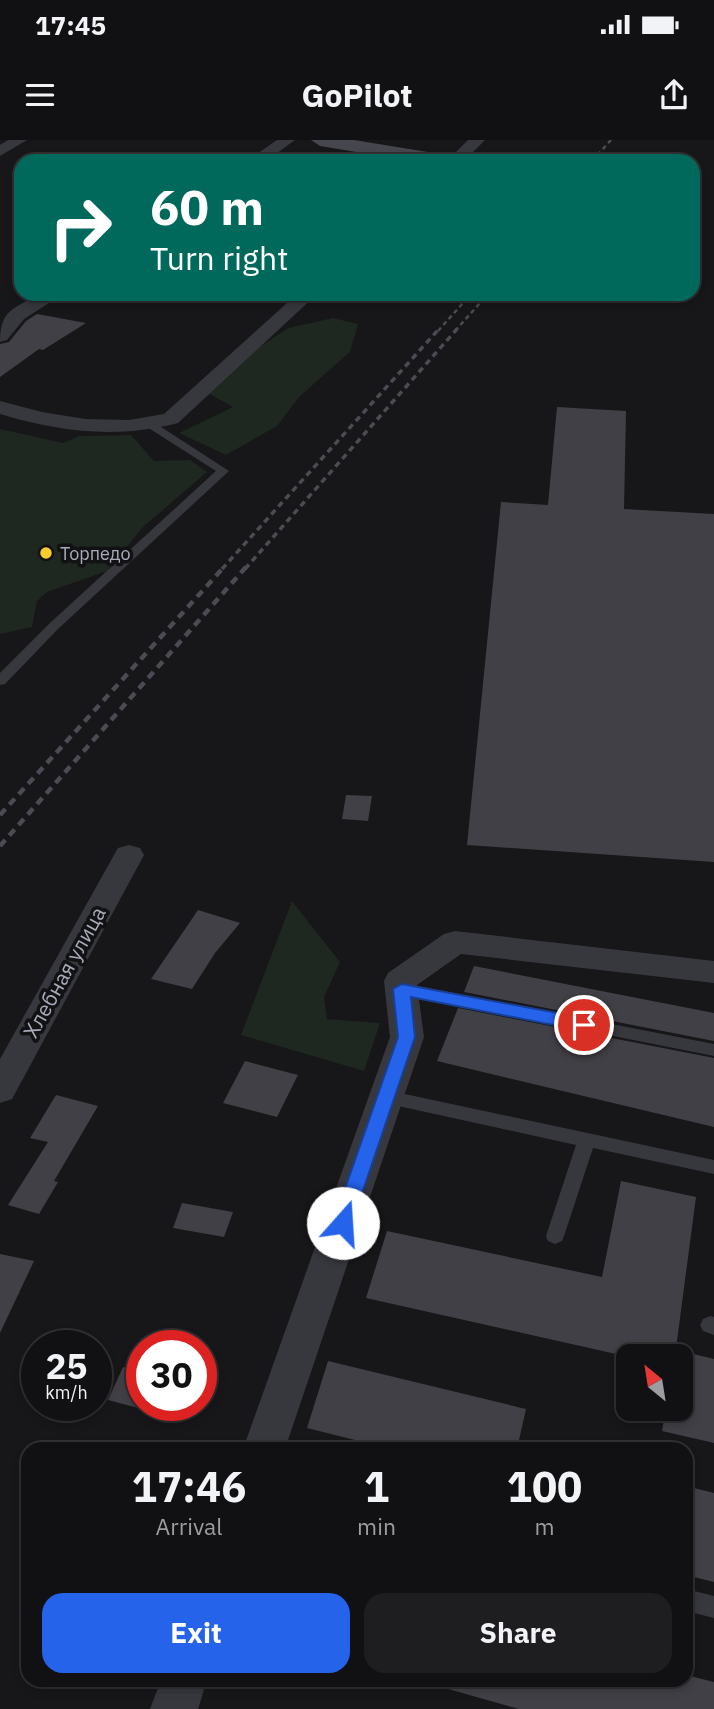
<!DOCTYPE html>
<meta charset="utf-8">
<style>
body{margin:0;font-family:"IBM Plex Sans",sans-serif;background:#1e1e21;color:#f1f3f6;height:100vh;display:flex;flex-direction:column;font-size:26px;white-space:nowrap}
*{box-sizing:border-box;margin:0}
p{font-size:23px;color:#9c9da0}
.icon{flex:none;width:38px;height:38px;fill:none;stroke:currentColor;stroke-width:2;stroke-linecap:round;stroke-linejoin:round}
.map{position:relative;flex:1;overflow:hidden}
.panel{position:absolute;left:21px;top:1302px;width:672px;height:245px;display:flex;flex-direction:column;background:#111013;border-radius:21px;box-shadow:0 4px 10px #0003,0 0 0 2px #303033}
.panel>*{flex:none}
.top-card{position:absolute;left:14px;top:14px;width:686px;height:147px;border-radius:21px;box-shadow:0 4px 10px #0003,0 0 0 2px #303033;background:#00695c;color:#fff;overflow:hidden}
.needle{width:46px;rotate:330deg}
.tools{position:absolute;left:616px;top:1204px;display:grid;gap:14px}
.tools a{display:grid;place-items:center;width:77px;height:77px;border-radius:14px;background:#111013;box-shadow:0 4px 10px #0003,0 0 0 2px #303033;font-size:35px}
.speed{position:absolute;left:21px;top:1190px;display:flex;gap:14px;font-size:35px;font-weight:700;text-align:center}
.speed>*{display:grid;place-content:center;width:91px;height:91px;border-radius:50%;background:#111013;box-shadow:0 4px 10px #0003,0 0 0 2px #303033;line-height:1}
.speed small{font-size:18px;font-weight:400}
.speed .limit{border:10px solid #d22;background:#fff;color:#111}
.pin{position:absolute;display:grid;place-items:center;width:60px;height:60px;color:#fff;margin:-30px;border:4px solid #fff;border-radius:50%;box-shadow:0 2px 7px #0007}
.me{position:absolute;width:77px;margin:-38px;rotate:19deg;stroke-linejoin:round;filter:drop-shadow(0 0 5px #0008)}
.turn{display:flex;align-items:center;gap:24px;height:147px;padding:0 21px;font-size:32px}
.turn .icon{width:91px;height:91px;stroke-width:2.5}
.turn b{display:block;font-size:49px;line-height:60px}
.eta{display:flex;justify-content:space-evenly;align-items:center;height:119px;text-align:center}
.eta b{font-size:42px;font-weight:700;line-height:49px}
.action{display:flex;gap:14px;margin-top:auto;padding:14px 21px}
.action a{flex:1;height:80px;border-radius:21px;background:#2563eb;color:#fff;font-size:28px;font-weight:700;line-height:80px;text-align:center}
.action a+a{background:#1e1e21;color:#f1f3f6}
.status{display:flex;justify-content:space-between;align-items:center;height:49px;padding:0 35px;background:#111013;direction:ltr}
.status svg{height:19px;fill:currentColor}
header{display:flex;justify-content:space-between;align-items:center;height:91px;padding:0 21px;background:#111013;font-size:32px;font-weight:700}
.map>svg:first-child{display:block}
.green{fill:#1e2720}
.building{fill:#414046}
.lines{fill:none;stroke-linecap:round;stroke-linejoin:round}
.lane{fill:#37383e;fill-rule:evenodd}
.street{fill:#37383e;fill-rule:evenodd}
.secondary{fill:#45464e;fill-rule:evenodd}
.rail-far2{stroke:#4a4b53;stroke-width:2.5;stroke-dasharray:4.5 3.5;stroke-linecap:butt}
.rail-far1{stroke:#4a4b53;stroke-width:3.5;stroke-dasharray:6 4.5;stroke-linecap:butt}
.rail{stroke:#4a4b53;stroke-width:4.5;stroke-dasharray:8 6;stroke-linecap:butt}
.route{fill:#2563eb;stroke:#184099;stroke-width:2}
.poi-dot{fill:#f8cb2f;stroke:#121114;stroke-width:2.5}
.labels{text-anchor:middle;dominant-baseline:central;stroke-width:7;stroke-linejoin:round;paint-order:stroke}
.far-poi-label{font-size:18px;fill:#a8abb9;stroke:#121114;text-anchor:start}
.street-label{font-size:21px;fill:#a8abb9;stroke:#121114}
</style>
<div class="status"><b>17:45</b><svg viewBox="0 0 49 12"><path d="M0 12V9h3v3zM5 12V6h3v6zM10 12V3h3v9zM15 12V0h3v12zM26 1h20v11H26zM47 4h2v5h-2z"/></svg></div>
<header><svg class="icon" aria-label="menu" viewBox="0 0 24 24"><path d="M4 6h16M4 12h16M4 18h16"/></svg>GoPilot<svg class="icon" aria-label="share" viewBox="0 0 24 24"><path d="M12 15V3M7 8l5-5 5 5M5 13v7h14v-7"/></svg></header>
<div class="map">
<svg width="714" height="1569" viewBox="0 0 714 1569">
<rect width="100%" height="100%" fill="#171619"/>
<g class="green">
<polygon points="333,178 358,184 350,212 299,257 277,286 226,315 179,293 233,267 208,253 246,216 288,188"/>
<polygon points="0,289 63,303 79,296 131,295 154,321 190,320 207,332 143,387 107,431 47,452 37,461 32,487 0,494"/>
<polygon points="292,761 340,822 324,857 327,879 380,883 364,931 241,895"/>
</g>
<g class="building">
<polygon points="37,174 86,183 43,210 39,209 0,237 0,204 9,202 26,181"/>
<polygon points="557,267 626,271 624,369 714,374 714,722 467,705 501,362 548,365"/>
<polygon points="346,655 372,656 368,681 342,679"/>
<polygon points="198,770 240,783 215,813 192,849 151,839"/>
<polygon points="474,826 714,873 714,901 464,852"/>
<polygon points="458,868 714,918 714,987 437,921"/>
<polygon points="245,921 298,935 277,977 223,963"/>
<polygon points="56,955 98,966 54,1041 58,1042 39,1074 8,1065 48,1002 30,998"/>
<polygon points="621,1041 696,1057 675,1216 625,1216 366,1158 387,1091 602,1137"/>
<polygon points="182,1063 233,1072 224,1097 173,1088"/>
<polygon points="0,1114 34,1121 0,1193"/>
<polygon points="681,1211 714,1219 714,1303 662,1291 666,1269 681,1269"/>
<polygon points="328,1221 526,1269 517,1309 391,1309 307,1288"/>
<polygon points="123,1227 142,1231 142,1269 108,1260"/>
<polygon points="686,1346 714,1353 714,1442 686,1435"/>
<polygon points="686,1535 714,1542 714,1569 519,1569 441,1547 442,1540 686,1540"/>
</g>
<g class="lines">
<g class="lane">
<polygon points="147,283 155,283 229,331 58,489 5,544 0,545 0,533 50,483 216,331 147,287"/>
<polygon points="402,843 714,904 714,916 396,853 394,849 396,845"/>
<polygon points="386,950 714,1020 714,1034 593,1008 564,1096 562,1101 555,1104 548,1101 546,1096 576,1005 380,962 377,957 380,952"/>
<polygon points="710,1176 714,1177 714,1195 703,1191 700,1185 703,1179"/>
<polygon points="686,1449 714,1456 714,1478 686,1471"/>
</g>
<g class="street">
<polygon points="8,0 27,0 0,16 0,5"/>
<polygon points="277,0 295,0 266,21 247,21"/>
<polygon points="468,0 485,0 464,21 447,21"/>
<path d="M40,154H63L24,179L7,200L0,202C0,169 15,168 40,154Z"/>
<path d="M297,154H317L178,283C117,299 60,292 0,274V261L42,272L85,279L129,280L164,274Z"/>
<polygon points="129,705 140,708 144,715 12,959 0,963 0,919 114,715 118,708"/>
<polygon points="455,791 714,821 714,843 461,814 417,845 424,897 285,1309 243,1309 390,897 384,841 388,833 444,794"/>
<polygon points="161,1540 207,1540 198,1569 150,1569"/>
</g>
<polygon class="secondary" points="311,0 354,0 446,15 456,21 411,21 320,6"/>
<g class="rail-far2">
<polyline points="592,21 611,0"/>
<polyline points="438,191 471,154"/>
<polyline points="455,191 488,154"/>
</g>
<g class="rail-far1">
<polyline points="222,429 439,189"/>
<polyline points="245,429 457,189"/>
</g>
<g class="rail">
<polyline points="0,675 224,427"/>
<polyline points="0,706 246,427"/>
</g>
</g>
<polygon class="route" points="402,844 584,878 592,885 584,891 411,857 415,897 352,1083 350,1088 343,1090 336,1088 333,1083 398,897 393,849"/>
<circle class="poi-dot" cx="46" cy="413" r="7"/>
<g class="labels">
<g class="far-poi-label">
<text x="60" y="413">Торпедо</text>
</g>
<g class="street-label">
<text transform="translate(64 832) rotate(-61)">Хлебная улица</text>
</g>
</g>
</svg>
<div class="tools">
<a><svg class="needle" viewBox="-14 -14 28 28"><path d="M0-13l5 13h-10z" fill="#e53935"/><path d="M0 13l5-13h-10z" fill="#9c9da0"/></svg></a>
</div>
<div class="speed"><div>25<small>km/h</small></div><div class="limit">30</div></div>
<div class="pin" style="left:584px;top:885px;background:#d93025"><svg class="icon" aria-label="arrive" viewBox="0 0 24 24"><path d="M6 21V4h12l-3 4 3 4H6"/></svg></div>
<svg class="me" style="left:343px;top:1083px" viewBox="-20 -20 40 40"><circle r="19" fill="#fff"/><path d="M0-13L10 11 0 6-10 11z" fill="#2563eb"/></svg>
<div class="top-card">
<div class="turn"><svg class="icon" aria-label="right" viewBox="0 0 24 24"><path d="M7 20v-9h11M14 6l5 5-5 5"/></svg><div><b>60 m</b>Turn right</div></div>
</div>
<section class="panel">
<div class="eta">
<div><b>17:46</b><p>Arrival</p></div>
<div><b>1</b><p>min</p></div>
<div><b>100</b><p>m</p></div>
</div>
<div class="action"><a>Exit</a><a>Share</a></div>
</section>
</div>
